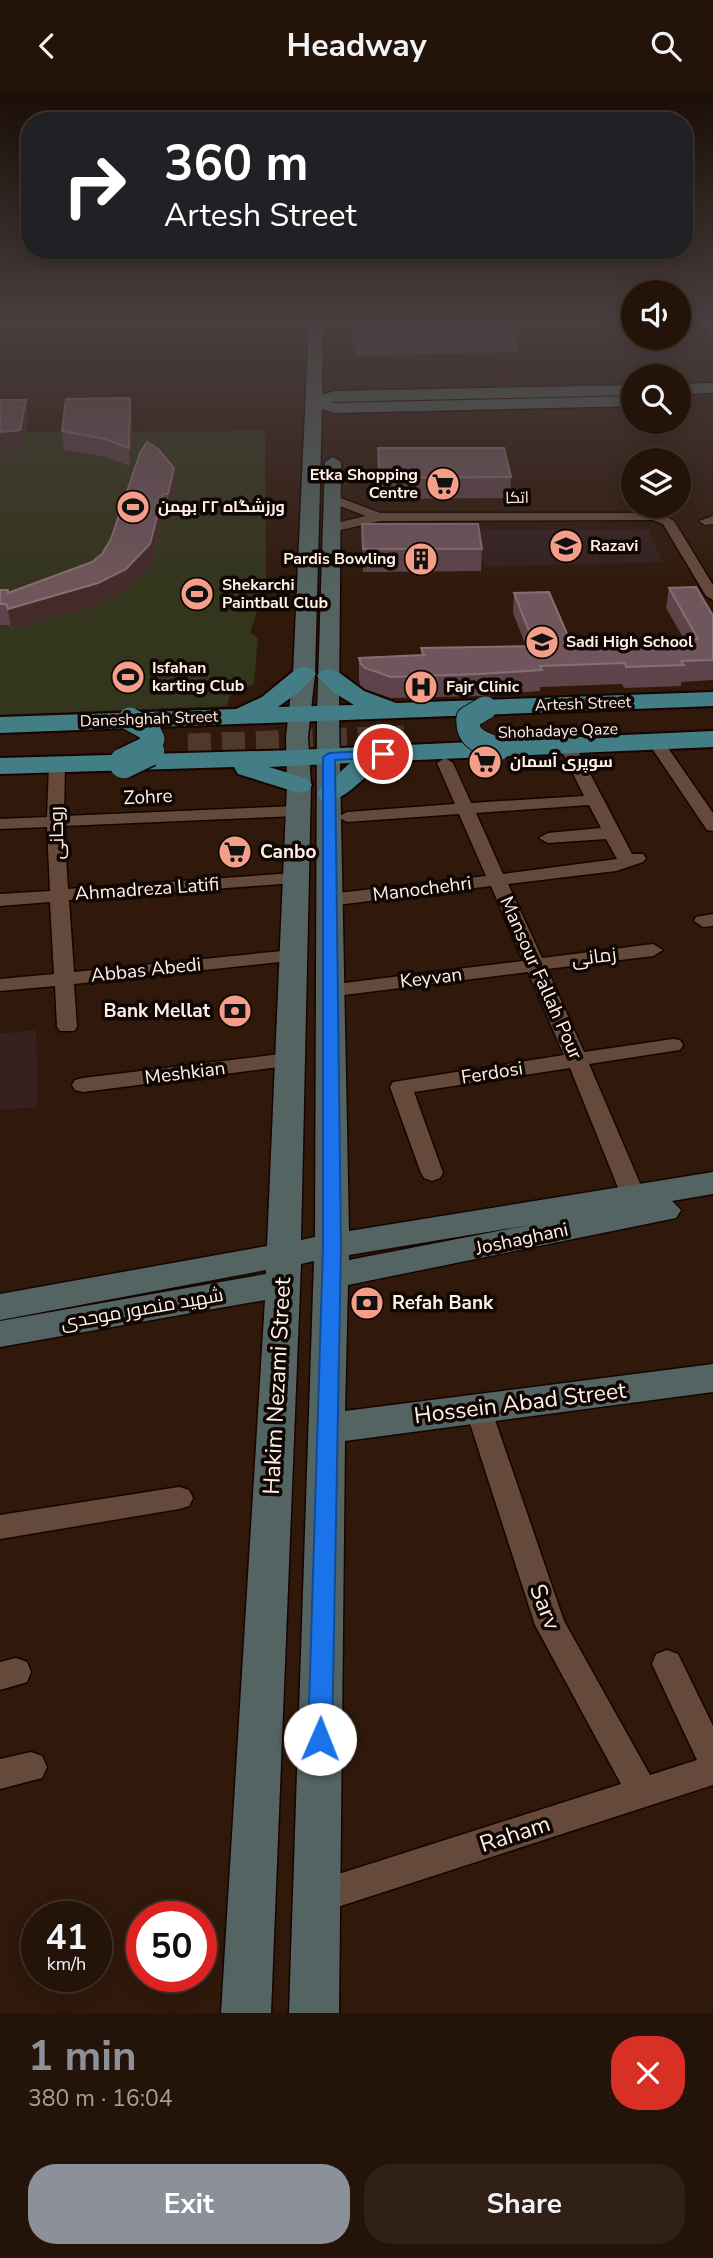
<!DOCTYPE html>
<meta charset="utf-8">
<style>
body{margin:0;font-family:"Nunito Sans",Cairo,sans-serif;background:#302016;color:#f1f3f6;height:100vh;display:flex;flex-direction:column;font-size:26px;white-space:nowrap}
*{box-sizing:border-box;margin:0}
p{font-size:23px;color:#a39e9c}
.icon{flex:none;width:38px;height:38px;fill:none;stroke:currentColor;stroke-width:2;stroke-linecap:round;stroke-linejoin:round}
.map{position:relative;height:1922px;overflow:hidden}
.panel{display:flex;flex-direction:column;background:#241308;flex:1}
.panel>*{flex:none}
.top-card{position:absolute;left:21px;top:21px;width:672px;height:147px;border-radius:28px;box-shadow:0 4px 18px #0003,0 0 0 2px #413229;background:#202124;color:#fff;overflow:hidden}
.tools{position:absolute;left:621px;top:189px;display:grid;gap:14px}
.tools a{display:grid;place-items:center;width:70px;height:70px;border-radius:50%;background:#241308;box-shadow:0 4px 18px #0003,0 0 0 2px #413229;font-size:35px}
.speed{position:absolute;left:21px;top:1810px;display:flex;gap:14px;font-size:35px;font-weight:700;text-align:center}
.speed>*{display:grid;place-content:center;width:91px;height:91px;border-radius:50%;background:#241308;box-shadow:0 4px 18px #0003,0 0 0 2px #413229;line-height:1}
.speed small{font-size:18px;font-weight:400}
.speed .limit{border:10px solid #d22;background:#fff;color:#111}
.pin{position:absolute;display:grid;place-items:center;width:60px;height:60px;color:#fff;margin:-30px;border:4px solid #fff;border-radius:50%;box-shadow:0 2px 7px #0007}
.me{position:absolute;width:77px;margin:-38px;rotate:1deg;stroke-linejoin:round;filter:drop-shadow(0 0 5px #0008)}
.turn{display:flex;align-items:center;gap:24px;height:147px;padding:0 28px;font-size:32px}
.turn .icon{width:91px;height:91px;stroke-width:2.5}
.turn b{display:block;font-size:49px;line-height:60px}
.round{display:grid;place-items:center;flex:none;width:74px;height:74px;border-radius:28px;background:#302016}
.headline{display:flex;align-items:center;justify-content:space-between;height:119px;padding:0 28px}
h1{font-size:42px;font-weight:700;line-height:52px;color:#8c9099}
.button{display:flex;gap:14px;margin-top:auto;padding:14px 28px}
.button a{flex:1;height:80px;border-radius:28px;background:#8c9099;color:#fff;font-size:28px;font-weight:700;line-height:80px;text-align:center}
.button a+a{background:#302016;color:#f1f3f6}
header{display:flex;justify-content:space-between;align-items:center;height:91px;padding:0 28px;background:#241308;font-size:32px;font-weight:700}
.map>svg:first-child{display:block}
.education{fill:#342120}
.green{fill:#33351c}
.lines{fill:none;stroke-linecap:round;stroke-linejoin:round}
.primary-tunnel{stroke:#4f392c;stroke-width:23;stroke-dasharray:23 11;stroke-linecap:butt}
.street-casing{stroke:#160400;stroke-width:3}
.secondary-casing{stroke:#160400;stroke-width:3}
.primary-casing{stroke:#160400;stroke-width:4}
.street{fill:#654a3c;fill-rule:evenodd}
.secondary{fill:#546462;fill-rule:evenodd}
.primary{fill:#437e87;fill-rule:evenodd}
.primary-bridge-far1-casing{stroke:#160400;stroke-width:25;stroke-linecap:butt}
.primary-bridge-casing{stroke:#160400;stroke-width:33;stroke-linecap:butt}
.primary-bridge-far1{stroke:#437e87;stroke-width:23}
.primary-bridge{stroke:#437e87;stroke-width:30}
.wall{fill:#5f434b}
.shaded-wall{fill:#452a2a}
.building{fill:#70565c;stroke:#876e72;stroke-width:2}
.route{fill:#1a73e8;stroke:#114b97;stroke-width:2}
.labels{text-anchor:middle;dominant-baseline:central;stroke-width:7;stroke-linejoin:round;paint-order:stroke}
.far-poi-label{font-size:16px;font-weight:bold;fill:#fff1ea;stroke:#100703;text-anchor:start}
.far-street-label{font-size:16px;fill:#fff1ea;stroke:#100703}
.street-label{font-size:19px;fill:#fff1ea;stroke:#100703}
.poi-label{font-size:19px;font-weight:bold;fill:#fff1ea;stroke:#100703;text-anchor:start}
.near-street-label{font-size:23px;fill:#fff1ea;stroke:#100703}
</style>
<header><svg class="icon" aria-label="back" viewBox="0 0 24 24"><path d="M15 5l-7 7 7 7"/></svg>Headway<svg class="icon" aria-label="search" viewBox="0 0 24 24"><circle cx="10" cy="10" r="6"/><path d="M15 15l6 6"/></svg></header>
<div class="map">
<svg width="713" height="1922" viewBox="0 0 713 1922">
<rect width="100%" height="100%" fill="#30190b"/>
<g class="education">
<polygon points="648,438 663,471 485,476 471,439"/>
<polygon points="36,939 38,1016 0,1019 0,943"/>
</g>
<polygon class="green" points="265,340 266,491 250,542 258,547 254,593 230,605 227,615 0,624 0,341"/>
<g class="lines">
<polyline class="primary-tunnel" points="188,654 404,646"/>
<defs>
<g id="street">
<polygon points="697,231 707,231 713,238 713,247"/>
<polygon points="333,404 380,422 659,422 674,430 713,494 713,509 706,505 663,433 653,429 380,430 332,441 326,437 327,434 366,425 329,411 327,408"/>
<polygon points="713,425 713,433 705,434 699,430"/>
<polygon points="655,645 661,647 713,722 713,740 707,739 647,650"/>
<path d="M567,649L575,654L632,763H643L646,767L643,771L616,780L508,793L542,867L653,853L663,859L653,865L547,878L584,961L673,948L680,949L683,954L680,959L673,960L589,973L645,1104L641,1110L633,1112L625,1110L621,1104L570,977L414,1001L443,1082L440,1087L432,1090L424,1087L421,1082L390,996L393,991L564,964L528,881L328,906L321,904L318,900L321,896L328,894L523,870L491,795L329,815L320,809L329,803L486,785L459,723L347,731L338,726L347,721L455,713L437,672L445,667L453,672L471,712L584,705L559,654ZM589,714L601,737L548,742L539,747L548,752L606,748L617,768L503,783L476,722Z"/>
<polygon points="57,669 65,674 64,725 297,715 306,720 297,725 64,735 68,798 294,782 303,787 294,792 69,809 74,881 292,859 299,861 302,865 299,869 74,893 77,936 74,940 60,940 57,936 55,895 0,900 0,888 54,883 50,811 0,815 0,803 50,800 47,736 0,738 0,728 47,726 49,674"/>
<polygon points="713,823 713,835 703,836 694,830 696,826"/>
<polygon points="288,962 295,964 299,969 295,974 83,1001 75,999 72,994 75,989 83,987"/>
<polygon points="478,1307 487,1310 491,1317 564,1530 650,1684 697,1669 652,1573 656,1563 667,1559 678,1563 713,1635 713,1694 316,1823 304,1818 299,1806 304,1794 621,1693 535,1534 465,1317 469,1310"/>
<polygon points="179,1396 189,1399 193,1407 189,1415 179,1418 0,1448 0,1424"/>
<polygon points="16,1567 27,1571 31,1581 27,1591 0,1599 0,1571"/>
<polygon points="31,1661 42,1665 47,1676 42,1687 0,1698 0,1668"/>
</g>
<g id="secondary">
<path d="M309,231H323L322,304L334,300L634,294V304L331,311L335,312L634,305V315L334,322L322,318L315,583L308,646L311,694L301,1149L315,1146L317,623L325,371L333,366L341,371L339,623L349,1140L713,1081V1103L672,1110L681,1119L676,1127L348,1194L345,1320L713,1273V1301L345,1350L339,1922H289L314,1170L301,1173L271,1922H221L265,1209L0,1256V1230L266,1183V1179L0,1229V1203L267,1155L287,694L286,646L293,583ZM530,1134L349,1169V1164Z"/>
<polygon points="713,292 713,302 679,303 679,293"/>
</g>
<g id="primary">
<polygon points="304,576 312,578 316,583 300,600 278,616 354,614 333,601 317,585 321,580 329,578 337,580 364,600 396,612 713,601 713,615 0,642 0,626 236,618 262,606 296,578"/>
<path d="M713,640V656L394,670C386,676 376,678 369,684C353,695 342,713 320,708L317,702L350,672L269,676L308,688L312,694L308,700L299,702L238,683L234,676L0,683V667L296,659Z"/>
</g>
</defs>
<use href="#street" class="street-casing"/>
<use href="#secondary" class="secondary-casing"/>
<use href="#primary" class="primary-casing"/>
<use href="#street" class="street"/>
<use href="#secondary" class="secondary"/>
<use href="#primary" class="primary"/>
<defs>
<g id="primary-bridge-far1">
<path d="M485,617L468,627C466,648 481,651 498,658"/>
<polyline points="130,628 148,638 153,648 149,660 146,662"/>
</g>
<polyline id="primary-bridge" points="124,672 149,660"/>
</defs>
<use href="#primary-bridge-far1" class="primary-bridge-far1-casing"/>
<use href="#primary-bridge" class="primary-bridge-casing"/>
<use href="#primary-bridge-far1" class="primary-bridge-far1"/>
<use href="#primary-bridge" class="primary-bridge"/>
</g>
<g class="wall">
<polygon points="349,231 511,231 518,244 517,261 355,265 349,240"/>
<polygon points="130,307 132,324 130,375 106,366 64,359 62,340"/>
<polygon points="378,357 511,386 510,407 380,408 377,378"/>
<polygon points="174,377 175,395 170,422 164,422 151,473 128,498 100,513 11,539 9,534 0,534 0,499 8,502 92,471 102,463"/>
<polygon points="362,433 482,458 481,480 363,481"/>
<polygon points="669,497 713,523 713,589 681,591 681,595 624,597 622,593 540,596 540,600 479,605 391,607 365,598 360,594 359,588 359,567 421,564 421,557 526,555 513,522 514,502 571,552 684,548 666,517"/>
</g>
<g class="shaded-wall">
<polygon points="130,307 132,324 130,375 129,357"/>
<polygon points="26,309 28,327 23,358 0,360 0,341"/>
<polygon points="174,377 175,395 170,422 168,403"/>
<polygon points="163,403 164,422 151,473 128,498 100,513 11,539 8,518 98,492"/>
</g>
<g class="building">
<polygon points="351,231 511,231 518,244 355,247"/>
<polygon points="130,307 129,357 105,348 62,340 66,308"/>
<polygon points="0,309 26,309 20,339 0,341"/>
<polygon points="147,351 158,358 174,377 168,403 163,403 150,453 126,478 98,492 8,518 6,513 0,513 0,499 8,499 8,502 92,471 102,463 111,448 140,362"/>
<polygon points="378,357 504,357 511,386 380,387"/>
<polygon points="362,433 478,433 482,458 363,458"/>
<polygon points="696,496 712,523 713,523 713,569 681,570 684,574 626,576 625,572 540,575 542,579 480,583 391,586 365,577 361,573 359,567 424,564 421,557 535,555 514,502 549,501 571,552 698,548 669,497"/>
</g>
<linearGradient id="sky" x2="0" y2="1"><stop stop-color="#1a0e06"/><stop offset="0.46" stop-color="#483e3f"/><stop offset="1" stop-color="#483e3f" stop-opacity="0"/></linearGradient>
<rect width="713" height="500" fill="url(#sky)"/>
<polygon class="route" points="383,659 387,660 387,666 335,669 341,1155 332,1648 328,1656 320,1659 311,1656 308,1648 323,1155 323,666 329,662"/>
<defs>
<symbol id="supermarket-disc" viewBox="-11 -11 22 22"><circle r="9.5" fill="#f49e8a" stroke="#100703"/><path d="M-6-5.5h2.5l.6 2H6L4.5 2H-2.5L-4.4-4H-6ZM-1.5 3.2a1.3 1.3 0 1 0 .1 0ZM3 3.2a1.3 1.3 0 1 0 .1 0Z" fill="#111"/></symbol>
<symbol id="stadium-disc" viewBox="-11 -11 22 22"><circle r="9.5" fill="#f49e8a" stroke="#100703"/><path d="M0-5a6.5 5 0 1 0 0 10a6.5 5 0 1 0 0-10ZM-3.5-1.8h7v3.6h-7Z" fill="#111"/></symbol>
<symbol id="school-disc" viewBox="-11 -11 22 22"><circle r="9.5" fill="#f49e8a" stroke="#100703"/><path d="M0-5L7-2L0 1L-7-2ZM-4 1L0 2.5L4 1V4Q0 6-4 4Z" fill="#111"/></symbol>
<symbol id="building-disc" viewBox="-11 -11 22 22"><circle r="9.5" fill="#f49e8a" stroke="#100703"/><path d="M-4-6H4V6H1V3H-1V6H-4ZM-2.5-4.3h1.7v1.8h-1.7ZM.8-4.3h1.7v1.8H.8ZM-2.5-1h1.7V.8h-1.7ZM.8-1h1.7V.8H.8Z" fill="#111"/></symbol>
<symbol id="hospital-disc" viewBox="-11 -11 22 22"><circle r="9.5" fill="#f49e8a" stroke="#100703"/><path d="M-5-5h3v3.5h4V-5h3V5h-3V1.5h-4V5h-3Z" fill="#111"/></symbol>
<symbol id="bank-disc" viewBox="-11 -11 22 22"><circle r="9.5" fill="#f49e8a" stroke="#100703"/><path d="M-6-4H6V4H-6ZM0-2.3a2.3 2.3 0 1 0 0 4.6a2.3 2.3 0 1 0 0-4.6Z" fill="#111"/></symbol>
</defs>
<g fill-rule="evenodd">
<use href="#supermarket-disc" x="424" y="374" width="38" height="38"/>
<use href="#stadium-disc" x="114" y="397" width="38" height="38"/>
<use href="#school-disc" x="547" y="436" width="38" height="38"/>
<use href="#building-disc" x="402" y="449" width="38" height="38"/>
<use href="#stadium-disc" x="178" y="484" width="38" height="38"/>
<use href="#school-disc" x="523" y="532" width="38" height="38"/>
<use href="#stadium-disc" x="109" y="567" width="38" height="38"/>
<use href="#hospital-disc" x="402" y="577" width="38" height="38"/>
<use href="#supermarket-disc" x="466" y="652" width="38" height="38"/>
<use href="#supermarket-disc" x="216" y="742" width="38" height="38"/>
<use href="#bank-disc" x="216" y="901" width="38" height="38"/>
<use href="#bank-disc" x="348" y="1193" width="38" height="38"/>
</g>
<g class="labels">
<g class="far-poi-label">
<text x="418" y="384" text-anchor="end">Etka Shopping<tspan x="418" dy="18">Centre</tspan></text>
<text x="158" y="416">ورزشگاه ۲۲ بهمن</text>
<text x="590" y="455">Razavi</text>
<text x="396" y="468" text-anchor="end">Pardis Bowling</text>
<text x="222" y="494">Shekarchi<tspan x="222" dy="18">Paintball Club</tspan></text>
<text x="566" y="551">Sadi High School</text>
<text x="152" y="577">Isfahan<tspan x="152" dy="18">karting Club</tspan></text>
<text x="446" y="596">Fajr Clinic</text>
<text x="510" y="671">سوپری آسمان</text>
</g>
<g class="far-street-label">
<text transform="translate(517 407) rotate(-1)">اتکا</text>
<text transform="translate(583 613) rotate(-2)">Artesh Street</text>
<text transform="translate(149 628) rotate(-2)">Daneshghah Street</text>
<text transform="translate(558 640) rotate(-2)">Shohadaye Qaze</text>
</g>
<g class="street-label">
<text transform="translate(148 706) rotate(-3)">Zohre</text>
<text transform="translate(57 742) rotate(-91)">روحانی</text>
<text transform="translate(147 798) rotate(-4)">Ahmadreza Latifi</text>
<text transform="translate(422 798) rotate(-7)">Manochehri</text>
<text transform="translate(594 866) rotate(-7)">زمانی</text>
<text transform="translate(146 879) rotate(-6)">Abbas Abedi</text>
<text transform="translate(431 887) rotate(-7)">Keyvan</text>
<text transform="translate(541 887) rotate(66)">Mansour Fallah Pour</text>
<text transform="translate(185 982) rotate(-7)">Meshkian</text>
<text transform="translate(492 982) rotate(-9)">Ferdosi</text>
<text transform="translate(522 1148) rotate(-12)">Joshaghani</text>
<text transform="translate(142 1218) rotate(-10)">شهید منصور موحدی</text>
</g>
<g class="poi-label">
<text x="260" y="761">Canbo</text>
<text x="210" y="920" text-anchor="end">Bank Mellat</text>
<text x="392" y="1212">Refah Bank</text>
</g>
<g class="near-street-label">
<text transform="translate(277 1295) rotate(-87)">Hakim Nezami Street</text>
<text transform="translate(520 1312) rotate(-7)">Hossein Abad Street</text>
<text transform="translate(545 1516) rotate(69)">Sarv</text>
<text transform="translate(515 1743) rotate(-18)">Raham</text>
</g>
</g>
</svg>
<div class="tools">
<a><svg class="icon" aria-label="sound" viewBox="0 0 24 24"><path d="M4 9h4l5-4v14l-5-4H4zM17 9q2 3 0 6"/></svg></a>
<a><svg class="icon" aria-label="search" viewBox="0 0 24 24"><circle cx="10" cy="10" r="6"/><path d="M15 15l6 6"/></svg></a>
<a><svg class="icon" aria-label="layers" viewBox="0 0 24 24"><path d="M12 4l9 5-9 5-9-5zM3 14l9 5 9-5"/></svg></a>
</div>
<div class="speed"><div>41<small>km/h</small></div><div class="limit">50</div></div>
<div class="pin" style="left:383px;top:663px;background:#d93025"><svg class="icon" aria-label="arrive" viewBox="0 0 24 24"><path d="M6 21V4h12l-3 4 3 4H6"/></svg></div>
<svg class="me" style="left:320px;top:1648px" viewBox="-20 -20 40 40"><circle r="19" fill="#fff"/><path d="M0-13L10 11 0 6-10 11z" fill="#1a73e8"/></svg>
<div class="top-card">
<div class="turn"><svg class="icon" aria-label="right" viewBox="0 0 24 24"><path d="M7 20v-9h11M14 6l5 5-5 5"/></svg><div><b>360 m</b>Artesh Street</div></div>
</div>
</div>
<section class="panel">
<div class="headline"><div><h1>1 min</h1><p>380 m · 16:04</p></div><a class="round" style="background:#d93025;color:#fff"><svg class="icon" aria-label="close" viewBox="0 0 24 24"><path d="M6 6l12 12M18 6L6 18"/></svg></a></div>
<div class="button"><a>Exit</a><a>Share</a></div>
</section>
